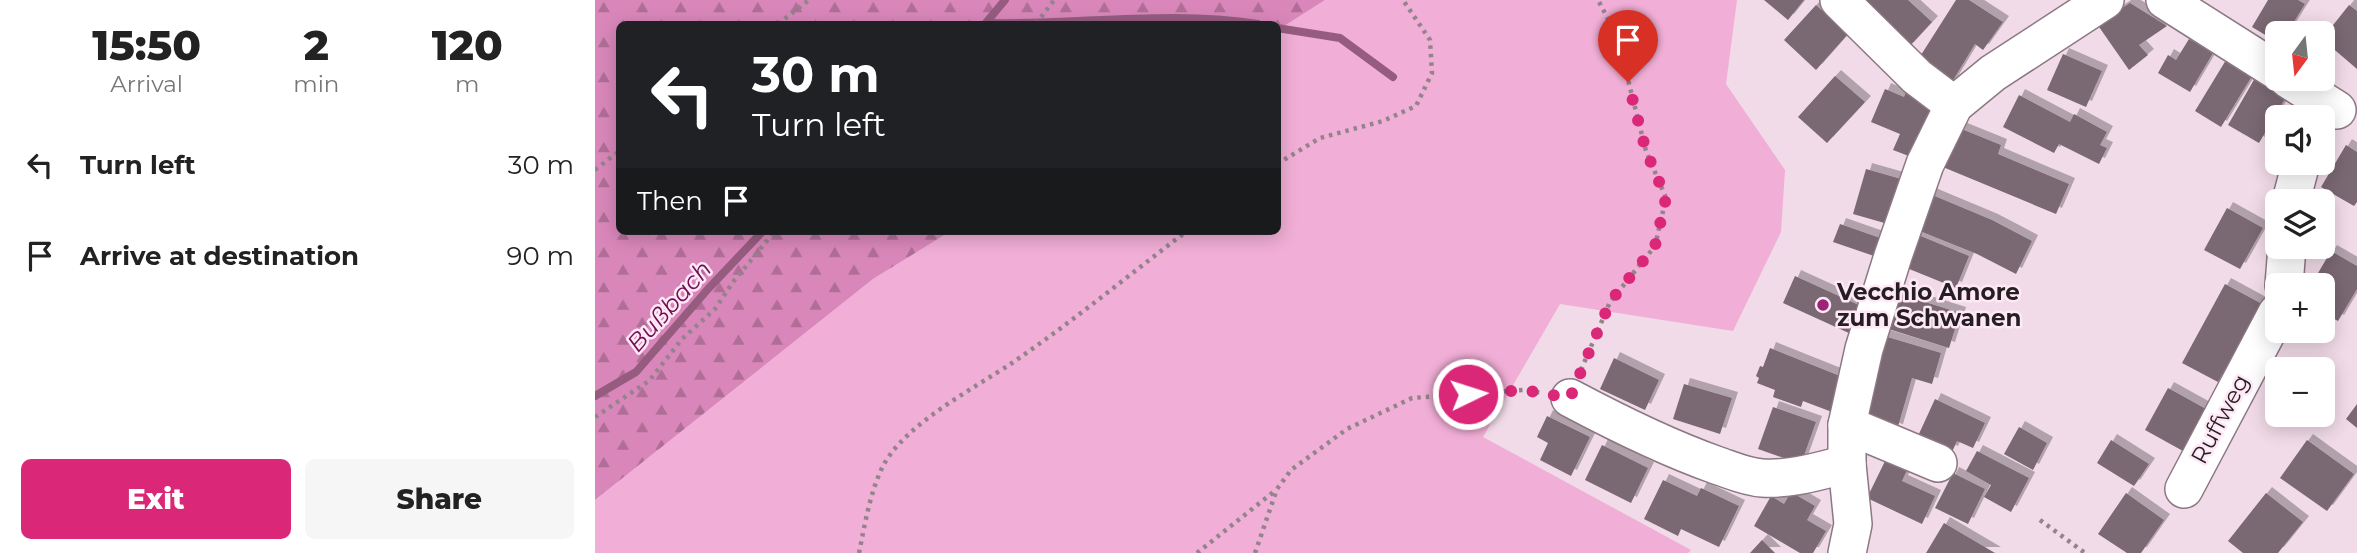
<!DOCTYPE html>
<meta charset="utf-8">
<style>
body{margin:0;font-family:Montserrat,sans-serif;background:#f6f6f6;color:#222;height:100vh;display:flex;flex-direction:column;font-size:26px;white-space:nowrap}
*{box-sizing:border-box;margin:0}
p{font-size:23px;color:#767676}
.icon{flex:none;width:38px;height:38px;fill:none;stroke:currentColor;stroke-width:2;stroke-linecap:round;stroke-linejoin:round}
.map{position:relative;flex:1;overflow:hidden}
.side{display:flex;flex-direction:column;background:#fff;width:595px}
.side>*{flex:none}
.banner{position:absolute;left:21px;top:21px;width:665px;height:214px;border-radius:10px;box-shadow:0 4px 18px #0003;background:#202124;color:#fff;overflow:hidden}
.needle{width:46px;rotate:195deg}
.fabs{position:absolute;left:1670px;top:21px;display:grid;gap:14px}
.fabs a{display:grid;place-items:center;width:70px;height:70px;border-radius:10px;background:#fff;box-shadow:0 4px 18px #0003;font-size:35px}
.pin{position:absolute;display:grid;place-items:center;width:60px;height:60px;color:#fff;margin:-72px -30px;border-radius:50% 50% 50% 0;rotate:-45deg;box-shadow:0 0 7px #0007}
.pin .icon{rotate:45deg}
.me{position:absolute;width:77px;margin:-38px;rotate:86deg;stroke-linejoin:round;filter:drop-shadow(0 0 5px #0008)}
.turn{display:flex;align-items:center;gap:24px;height:147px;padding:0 21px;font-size:32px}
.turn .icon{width:91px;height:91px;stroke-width:2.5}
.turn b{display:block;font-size:49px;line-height:60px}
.then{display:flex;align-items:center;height:66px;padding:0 21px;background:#0003;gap:14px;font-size:26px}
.eta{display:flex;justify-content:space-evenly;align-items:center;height:119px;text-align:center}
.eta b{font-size:42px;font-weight:800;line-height:49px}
.primary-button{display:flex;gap:14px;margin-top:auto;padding:14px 21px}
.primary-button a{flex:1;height:80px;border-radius:10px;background:#db2777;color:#fff;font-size:28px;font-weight:800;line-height:80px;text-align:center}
.primary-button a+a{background:#f6f6f6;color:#222}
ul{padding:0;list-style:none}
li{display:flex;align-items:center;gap:21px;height:91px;padding:0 21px}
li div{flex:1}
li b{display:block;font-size:26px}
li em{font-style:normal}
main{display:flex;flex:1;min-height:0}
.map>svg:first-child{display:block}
.green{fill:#f1aed6}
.forest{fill:url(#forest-firs)}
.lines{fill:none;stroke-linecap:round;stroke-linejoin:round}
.stream{stroke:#965c80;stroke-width:8}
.building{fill:#7a6772;filter:url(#shadow)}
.minor-casing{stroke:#8c7883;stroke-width:40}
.path{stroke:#93848c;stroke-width:4.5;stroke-dasharray:3.5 5;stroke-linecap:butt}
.minor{stroke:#fff;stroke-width:37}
.route{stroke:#db2777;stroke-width:12;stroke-dasharray:0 21.6}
.poi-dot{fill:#9d2279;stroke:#ffe8f5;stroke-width:2.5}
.labels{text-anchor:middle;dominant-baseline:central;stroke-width:5;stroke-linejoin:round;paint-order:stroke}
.poi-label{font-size:23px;font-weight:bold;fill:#251e22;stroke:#ffe8f5;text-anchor:start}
.street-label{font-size:23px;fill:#251e22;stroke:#ffe8f5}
.water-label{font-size:24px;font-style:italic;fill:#700e55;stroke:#ffe8f5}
</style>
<main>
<section class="side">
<div class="eta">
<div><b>15:50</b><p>Arrival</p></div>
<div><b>2</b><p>min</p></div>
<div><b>120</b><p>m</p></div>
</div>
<ul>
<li><svg class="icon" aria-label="left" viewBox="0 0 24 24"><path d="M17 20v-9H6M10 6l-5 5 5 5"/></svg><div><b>Turn left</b></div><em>30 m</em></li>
<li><svg class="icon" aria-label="arrive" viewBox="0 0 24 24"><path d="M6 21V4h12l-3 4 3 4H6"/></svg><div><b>Arrive at destination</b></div><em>90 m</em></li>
</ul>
<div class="primary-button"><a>Exit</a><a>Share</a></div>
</section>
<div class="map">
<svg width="1762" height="553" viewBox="0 0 1762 553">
<defs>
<pattern id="forest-firs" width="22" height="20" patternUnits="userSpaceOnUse" patternTransform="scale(1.75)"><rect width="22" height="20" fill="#d987ba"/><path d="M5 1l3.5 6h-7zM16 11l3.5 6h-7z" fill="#b06e97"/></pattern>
<filter id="shadow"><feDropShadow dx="6" dy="-6" stdDeviation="0" flood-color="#0004"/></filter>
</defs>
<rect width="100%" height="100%" fill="#f1dbe8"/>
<polygon class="green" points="730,0 1142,0 1131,84 1190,170 1186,232 1138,331 965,304 888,437 1096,550 1093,553 0,553 0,500 278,279 356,231 682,231 683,30"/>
<polygon class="forest" points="0,0 730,0 683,30 682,24 24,24 24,231 356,231 278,279 0,500"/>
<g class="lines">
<g class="stream">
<path d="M393,23C483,25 574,10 663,24"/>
<polyline points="390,24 410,0"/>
<polyline points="682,28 745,38 798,77"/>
<polyline points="0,396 41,372 113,289 168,231"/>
</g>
</g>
<g class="building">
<polygon points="1169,0 1209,0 1193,20"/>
<polygon points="1260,0 1313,0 1337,22 1313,48"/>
<polygon points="1361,0 1374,0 1408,22 1388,50 1380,44 1354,87 1319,66"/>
<polygon points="1673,0 1703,0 1710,4 1692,33 1682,33 1682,42 1657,27"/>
<polygon points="1535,3 1572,26 1544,45 1553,55 1534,70 1502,24"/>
<polygon points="1221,5 1253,34 1221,70 1189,40"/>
<polygon points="1754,5 1762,11 1762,69 1727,39"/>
<polygon points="1594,39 1618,53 1595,92 1563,73 1573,55 1581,60"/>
<polygon points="1468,54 1507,71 1491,107 1452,90"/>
<polygon points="1631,60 1657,76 1626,127 1600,111"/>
<polygon points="1240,76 1270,102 1232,143 1203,117"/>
<polygon points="1660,78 1691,97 1664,143 1633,125"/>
<polygon points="1290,89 1309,97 1312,89 1342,102 1319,158 1298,150 1305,134 1276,122"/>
<polygon points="1424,95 1475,122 1479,114 1512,132 1505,145 1512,148 1504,164 1464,144 1459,153 1408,127"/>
<polygon points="1359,126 1406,145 1403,154 1474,184 1461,214 1343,165"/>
<polygon points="1751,145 1762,152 1762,202 1759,206 1726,187"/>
<polygon points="1271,169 1306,179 1293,224 1258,214"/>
<polygon points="1330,192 1397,220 1437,241 1421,274 1382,254 1315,227"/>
<polygon points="1632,208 1668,228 1645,269 1609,250"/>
<polygon points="1245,224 1288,239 1282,257 1238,242"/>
<polygon points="1316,232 1374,256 1361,288 1302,264"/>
<polygon points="1736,251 1762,266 1762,289 1743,321 1727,312 1727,285 1716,285"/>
<polygon points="1200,276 1268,307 1256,334 1188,303"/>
<polygon points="1630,284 1667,304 1623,382 1587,363"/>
<polygon points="1295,291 1365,313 1354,348 1284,326"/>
<polygon points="1289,336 1346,353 1337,384 1317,378 1302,430 1264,419"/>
<polygon points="1175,348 1250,378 1237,412 1208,401 1206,407 1178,397 1180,390 1162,383 1164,378 1161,376 1165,366 1168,367"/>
<polygon points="1019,358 1064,380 1050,410 1005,389"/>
<polygon points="1089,384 1137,398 1125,434 1078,419"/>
<polygon points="1573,388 1611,409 1588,451 1550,430"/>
<polygon points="1340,399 1390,423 1378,448 1362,441 1357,452 1323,436"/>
<polygon points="1762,404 1762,428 1751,419"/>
<polygon points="1178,407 1221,422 1206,464 1163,449"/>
<polygon points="952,416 995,437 976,476 945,460 953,443 942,437"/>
<polygon points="1424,427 1452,443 1438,470 1409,454"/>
<polygon points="1516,440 1554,464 1539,486 1502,463"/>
<polygon points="1712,440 1759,474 1732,511 1685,478"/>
<polygon points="1007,445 1053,468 1036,503 990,480"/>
<polygon points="1382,451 1434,478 1416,512 1389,497 1396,485 1371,471"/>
<polygon points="1292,457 1313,468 1307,481 1340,496 1327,524 1272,498"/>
<polygon points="1358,473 1390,489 1373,524 1340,508"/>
<polygon points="1068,480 1102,496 1106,488 1144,506 1124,547 1086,529 1083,536 1049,519"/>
<polygon points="1196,492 1220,506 1212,520 1231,531 1218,553 1205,553 1159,526 1176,496 1189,504"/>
<polygon points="1531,493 1569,520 1546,553 1532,553 1503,534"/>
<polygon points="1671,493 1708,522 1683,553 1648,553 1633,541"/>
<polygon points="1349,523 1400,553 1331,553"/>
<polygon points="1167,540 1180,553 1155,553"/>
</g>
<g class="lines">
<defs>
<g id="minor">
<polyline points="1244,0 1322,77 1359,105"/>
<polyline points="1570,0 1682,71"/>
<polyline points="1693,79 1742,110"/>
<polyline points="1696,201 1706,163"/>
<polyline points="1689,285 1692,247"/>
<path d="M975,398C1022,423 1070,447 1121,465C1136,470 1151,477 1167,478C1196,480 1224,471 1252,464"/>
<polyline points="1252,425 1343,463"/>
<polyline points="1589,489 1682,313"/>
<polyline points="1252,553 1258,524 1252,464 1252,425 1269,349 1298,256 1330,164 1359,105 1398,73 1510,0"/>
</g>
</defs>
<use href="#minor" class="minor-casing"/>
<g class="path">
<polyline points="183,24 214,0"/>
<polyline points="441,24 459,0"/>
<polyline points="682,164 725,138 788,121 821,106 837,73 835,40 808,0"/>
<polyline points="0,170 24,151"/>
<polyline points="986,370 1015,302 1060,246 1071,198 1051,151 1022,36 1003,0"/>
<polyline points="0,417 54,381 87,339 120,309 138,282 180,231"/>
<polyline points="1445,520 1490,553"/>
<path d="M264,553C270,524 275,492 288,466C310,424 378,389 417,363C477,322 534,275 592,231"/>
<polyline points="602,553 681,490"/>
<polyline points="660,553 682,489 696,470 752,429 817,398 929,390 947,393"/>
</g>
<use href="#minor" class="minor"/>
</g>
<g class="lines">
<polyline class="route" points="873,394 929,390 975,398 1015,302 1060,246 1071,198 1051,151 1033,82"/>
</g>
<circle class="poi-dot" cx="1228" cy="305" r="7"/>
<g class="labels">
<g class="poi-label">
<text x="1242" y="292">Vecchio Amore<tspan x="1242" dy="26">zum Schwanen</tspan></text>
</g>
<g class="street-label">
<text transform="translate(1625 419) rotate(-62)">Ruffweg</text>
</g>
<g class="water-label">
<text transform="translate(74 306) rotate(-48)">Bußbach</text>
</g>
</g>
</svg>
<div class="fabs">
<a><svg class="needle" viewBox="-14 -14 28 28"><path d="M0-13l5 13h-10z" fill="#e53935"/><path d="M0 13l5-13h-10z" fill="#767676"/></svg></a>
<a><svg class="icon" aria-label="sound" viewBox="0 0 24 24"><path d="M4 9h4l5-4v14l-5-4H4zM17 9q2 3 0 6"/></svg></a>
<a><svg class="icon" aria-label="layers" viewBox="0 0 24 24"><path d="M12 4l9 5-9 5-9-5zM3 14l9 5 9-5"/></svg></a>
<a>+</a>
<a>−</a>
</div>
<div class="pin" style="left:1033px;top:82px;background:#d93025"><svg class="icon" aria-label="arrive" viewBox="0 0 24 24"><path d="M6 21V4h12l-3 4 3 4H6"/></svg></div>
<svg class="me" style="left:873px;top:394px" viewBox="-20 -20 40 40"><circle r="17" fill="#db2777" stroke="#fff" stroke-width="3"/><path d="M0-11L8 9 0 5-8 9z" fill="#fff"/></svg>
<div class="banner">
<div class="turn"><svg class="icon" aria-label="left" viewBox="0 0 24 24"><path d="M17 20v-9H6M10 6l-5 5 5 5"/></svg><div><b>30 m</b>Turn left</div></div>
<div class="then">Then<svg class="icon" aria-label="arrive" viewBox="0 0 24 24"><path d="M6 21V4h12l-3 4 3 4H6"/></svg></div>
</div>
</div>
</main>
